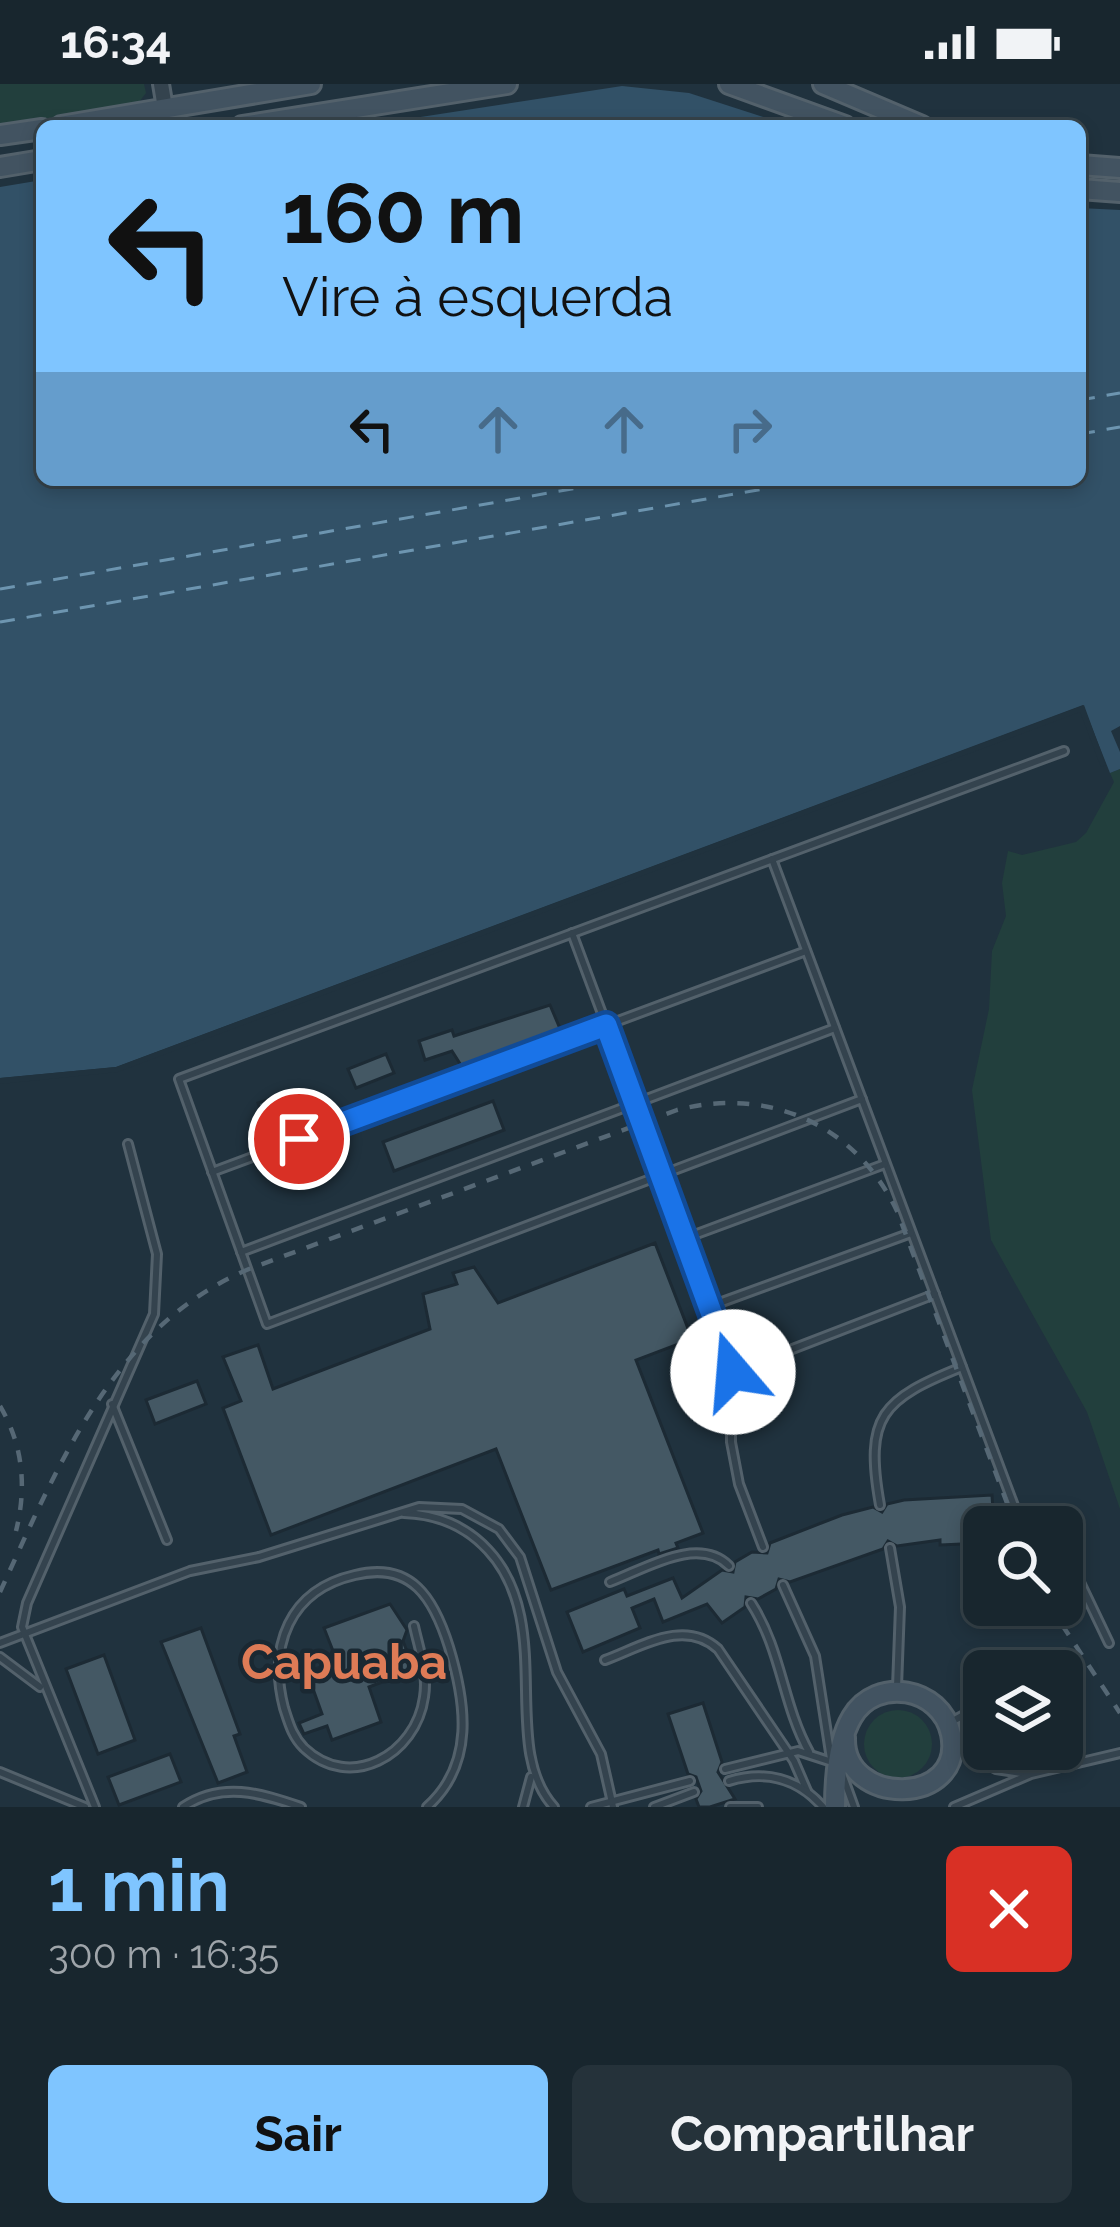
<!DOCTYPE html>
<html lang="pt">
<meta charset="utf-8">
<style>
body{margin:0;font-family:Raleway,sans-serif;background:#25323a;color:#f1f3f6;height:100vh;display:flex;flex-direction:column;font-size:45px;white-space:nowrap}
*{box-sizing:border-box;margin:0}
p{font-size:39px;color:#9fa5aa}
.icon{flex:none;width:66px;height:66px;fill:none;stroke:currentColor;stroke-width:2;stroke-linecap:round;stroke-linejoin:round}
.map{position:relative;height:1723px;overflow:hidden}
.details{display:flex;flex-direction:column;background:#18262e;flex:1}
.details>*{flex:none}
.banner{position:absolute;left:36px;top:36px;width:1050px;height:366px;border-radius:18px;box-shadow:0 6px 18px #0003,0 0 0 3px #36434a;background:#7fc5ff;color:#111;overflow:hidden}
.tools{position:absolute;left:963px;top:1422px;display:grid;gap:24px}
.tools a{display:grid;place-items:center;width:120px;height:120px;border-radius:18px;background:#18262e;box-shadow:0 6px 18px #0003,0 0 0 3px #36434a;font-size:60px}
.pin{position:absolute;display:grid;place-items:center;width:102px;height:102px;color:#fff;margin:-51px;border:6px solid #fff;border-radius:50%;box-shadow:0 3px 12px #0007}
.me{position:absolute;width:132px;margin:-66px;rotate:342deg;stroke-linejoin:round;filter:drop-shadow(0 0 9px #0008)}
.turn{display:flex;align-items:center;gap:42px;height:252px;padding:0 48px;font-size:54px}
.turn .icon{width:156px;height:156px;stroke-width:2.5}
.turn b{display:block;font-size:84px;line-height:102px}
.lanes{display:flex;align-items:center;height:114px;padding:0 48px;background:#0003;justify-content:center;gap:60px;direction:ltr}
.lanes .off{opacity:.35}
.round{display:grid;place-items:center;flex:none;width:126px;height:126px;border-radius:18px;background:#25323a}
.headline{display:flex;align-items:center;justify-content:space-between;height:204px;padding:0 48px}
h1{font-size:72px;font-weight:700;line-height:90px;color:#7fc5ff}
.primary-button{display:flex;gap:24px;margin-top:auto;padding:24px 48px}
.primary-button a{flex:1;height:138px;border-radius:18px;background:#7fc5ff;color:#111;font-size:48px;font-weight:700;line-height:138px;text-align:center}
.primary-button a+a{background:#25323a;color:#f1f3f6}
.status{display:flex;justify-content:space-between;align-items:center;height:84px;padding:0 60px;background:#18262e;direction:ltr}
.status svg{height:33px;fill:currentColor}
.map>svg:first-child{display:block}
.green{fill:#223f3d}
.water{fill:#325167}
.pier{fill:#20323e}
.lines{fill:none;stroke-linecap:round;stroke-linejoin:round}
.ferry{stroke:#6d95b0;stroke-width:3;stroke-dasharray:15 12;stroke-linecap:butt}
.building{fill:#445864;stroke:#1c2a34;stroke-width:3}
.service-casing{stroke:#53616b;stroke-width:12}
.minor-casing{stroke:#53616b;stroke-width:20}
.secondary-casing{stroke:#53616b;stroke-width:24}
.service{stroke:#34434e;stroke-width:6}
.minor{stroke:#34434e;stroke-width:14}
.secondary{stroke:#425361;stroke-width:18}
.rail{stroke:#566875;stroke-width:4.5;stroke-dasharray:12 12;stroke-linecap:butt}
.route-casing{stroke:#114b97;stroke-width:30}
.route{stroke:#1a73e8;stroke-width:21}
.labels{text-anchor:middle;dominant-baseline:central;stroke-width:9;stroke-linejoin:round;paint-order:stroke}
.quarter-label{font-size:48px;font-weight:bold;fill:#de7b56;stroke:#1a2832}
</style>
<div class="status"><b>16:34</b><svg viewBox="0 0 49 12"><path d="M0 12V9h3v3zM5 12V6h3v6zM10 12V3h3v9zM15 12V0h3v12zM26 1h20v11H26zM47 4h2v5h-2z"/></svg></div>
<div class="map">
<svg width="1120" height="1723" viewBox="0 0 1120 1723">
<rect width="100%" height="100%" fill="#20323e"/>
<g class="green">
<polygon points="0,0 144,0 146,9 135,23 0,51"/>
<polygon points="1120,685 1120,1425 1087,1328 991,1156 972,1006 989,925 992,867 1006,832 1002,799 1008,767 1022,771 1076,758 1086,749 1114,698 1110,689"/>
<circle cx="898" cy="1660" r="34"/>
</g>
<g class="water">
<polygon points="622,2 689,9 791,42 362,42"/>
<polygon points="42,96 42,396 1080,396 1080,124 1120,126 1120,642 1111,647 1120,668 1120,685 1110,689 1083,621 116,983 0,994 0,103"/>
</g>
<polygon class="pier" points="1084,621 1106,681 1101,683 1080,628 118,988 0,1000 0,994 116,983"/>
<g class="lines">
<g class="ferry">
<polyline points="1080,316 1120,309"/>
<polyline points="1080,350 1120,343"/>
<polyline points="0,505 623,396"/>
<polyline points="0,538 815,396"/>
</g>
</g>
<g class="building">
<polygon points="550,921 561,947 464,986 452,967 425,976 419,957 452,946 454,952"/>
<polygon points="386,970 394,989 356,1004 348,985"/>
<polygon points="299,1006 307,1032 266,1044 258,1019"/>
<polygon points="493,1017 504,1046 394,1087 383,1058"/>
<polygon points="655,1159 692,1255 636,1276 703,1449 676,1459 678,1464 659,1470 658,1466 551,1506 496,1365 271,1451 223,1324 241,1317 223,1273 258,1261 273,1305 430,1245 423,1210 457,1200 453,1189 474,1183 498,1219"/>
<polygon points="197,1297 206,1320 155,1340 146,1316"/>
<polygon points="992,1411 994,1443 984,1443 984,1459 940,1461 940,1456 897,1462 888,1457 883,1465 790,1498 779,1495 776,1505 758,1515 746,1513 745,1523 722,1539 707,1520 663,1538 654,1515 632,1524 640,1544 583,1568 567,1528 624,1505 627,1512 673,1494 682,1514 722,1486 733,1488 735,1478 752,1468 767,1469 770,1459 842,1431 873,1423 882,1428 887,1420 904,1416"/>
<polygon points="390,1520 407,1546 403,1557 414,1586 369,1603 381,1638 332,1656 327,1642 304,1650 299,1639 322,1630 307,1588 337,1577 324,1544"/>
<polygon points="201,1544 240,1650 234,1652 247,1688 218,1699 161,1558"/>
<polygon points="104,1571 135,1656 98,1670 66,1585"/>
<polygon points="703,1619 722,1678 718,1688 735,1715 710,1723 699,1723 696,1715 701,1707 696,1693 688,1690 668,1630"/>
<polygon points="170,1670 181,1698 119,1721 108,1693"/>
</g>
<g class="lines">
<defs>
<g id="service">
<polyline points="772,775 1022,1443"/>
<polyline points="572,849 731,1276 731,1358 739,1400 763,1463"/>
<polyline points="862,1015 267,1240 179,995 1064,667"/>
<polyline points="212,1088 806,867"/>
<polyline points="686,1154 885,1080"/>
<polyline points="241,1168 835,944"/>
<polyline points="711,1222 911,1149"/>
<polyline points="733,1288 935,1210"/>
<polyline points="112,1320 167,1456"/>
<path d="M880,1421C864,1332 882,1315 962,1283"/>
<path d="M404,1429C436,1430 466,1442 488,1466C557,1540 498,1662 554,1723"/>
<polyline points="890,1464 900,1523 897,1603"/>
<polyline points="1062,1477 1077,1492 1109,1559"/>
<path d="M610,1498C645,1485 698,1451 729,1482"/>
<polyline points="783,1501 815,1572 831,1675"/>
<path d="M751,1519C782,1567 782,1619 809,1668"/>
<path d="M414,1542C419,1565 428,1589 424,1613C416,1671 350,1708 304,1664C292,1652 289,1639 284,1624C268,1562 289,1506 355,1491C412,1477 434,1515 449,1563C466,1619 475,1680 427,1723"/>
<polyline points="0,1559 190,1487 259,1473 419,1423 462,1425 499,1445 520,1473 557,1588 601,1670 613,1723"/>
<polyline points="0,1573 40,1603"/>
<path d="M605,1576C641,1563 684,1534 718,1565L794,1677L807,1707"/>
<polyline points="951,1638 984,1620"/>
<polyline points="957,1664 996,1685 1028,1690"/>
<polyline points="725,1685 798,1667 832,1678"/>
<polyline points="841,1687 854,1723"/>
<polyline points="0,1688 85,1723"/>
<path d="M729,1697C765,1686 798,1694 823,1723"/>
<polyline points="95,1723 22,1543 27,1519 154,1230 157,1170 128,1060"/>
<path d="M183,1723C222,1697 260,1709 301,1723"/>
<polyline points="523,1723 531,1693"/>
<polyline points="591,1723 690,1697"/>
<polyline points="654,1723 694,1708"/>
<polyline points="730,1723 758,1723"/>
<polyline points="954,1723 1031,1690 1120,1669"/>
</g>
<polyline id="minor" points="161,0 165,24"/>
<g id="secondary">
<polyline points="729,0 845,42"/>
<polyline points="823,0 922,42"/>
<polyline points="61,42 311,0"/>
<polyline points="242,42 507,0"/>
<polyline points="0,51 42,45"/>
<polyline points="1080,81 1120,84"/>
<polyline points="0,83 42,76"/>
<polyline points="1080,105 1120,108"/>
<path d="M835,1723C835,1696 838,1657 852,1633C876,1592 941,1603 951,1650C966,1723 843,1723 845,1654"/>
</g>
</defs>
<use href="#service" class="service-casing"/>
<use href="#minor" class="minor-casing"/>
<use href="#secondary" class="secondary-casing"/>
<use href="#service" class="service"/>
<use href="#minor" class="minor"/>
<use href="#secondary" class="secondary"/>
<g class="rail">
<path d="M0,1322C23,1361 27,1403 16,1447"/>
<path d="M0,1508C58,1382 113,1242 249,1185L677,1026C769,1002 856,1041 897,1127L1016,1443"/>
<polyline points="1049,1521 1120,1629"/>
</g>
</g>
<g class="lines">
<defs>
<polyline id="route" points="299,1055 606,941 733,1288"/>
</defs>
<use href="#route" class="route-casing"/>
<use href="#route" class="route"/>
</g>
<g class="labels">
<g class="quarter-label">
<text x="344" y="1578">Capuaba</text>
</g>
</g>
</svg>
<div class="tools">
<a><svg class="icon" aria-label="search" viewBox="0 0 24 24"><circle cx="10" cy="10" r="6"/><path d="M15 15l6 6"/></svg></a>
<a><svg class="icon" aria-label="layers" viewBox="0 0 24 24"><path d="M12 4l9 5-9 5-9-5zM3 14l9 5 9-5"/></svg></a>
</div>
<div class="pin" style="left:299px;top:1055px;background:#d93025"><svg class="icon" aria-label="arrive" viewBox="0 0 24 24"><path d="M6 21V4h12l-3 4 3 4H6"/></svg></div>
<svg class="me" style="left:733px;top:1288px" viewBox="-20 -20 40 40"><circle r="19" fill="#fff"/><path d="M0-13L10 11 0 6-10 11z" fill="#1a73e8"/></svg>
<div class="banner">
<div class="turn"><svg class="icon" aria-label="left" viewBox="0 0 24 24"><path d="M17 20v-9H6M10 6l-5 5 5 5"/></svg><div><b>160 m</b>Vire à esquerda</div></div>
<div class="lanes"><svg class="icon" aria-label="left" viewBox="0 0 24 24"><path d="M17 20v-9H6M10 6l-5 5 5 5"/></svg><svg class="icon off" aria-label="ahead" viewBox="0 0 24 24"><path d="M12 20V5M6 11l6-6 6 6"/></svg><svg class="icon off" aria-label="ahead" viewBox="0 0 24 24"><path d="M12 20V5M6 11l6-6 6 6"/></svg><svg class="icon off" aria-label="right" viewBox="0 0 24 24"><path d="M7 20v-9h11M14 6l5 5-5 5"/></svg></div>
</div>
</div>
<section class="details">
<div class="headline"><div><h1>1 min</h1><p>300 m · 16:35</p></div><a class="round" style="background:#d93025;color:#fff"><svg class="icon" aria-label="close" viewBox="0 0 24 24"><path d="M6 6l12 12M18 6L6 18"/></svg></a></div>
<div class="primary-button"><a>Sair</a><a>Compartilhar</a></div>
</section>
